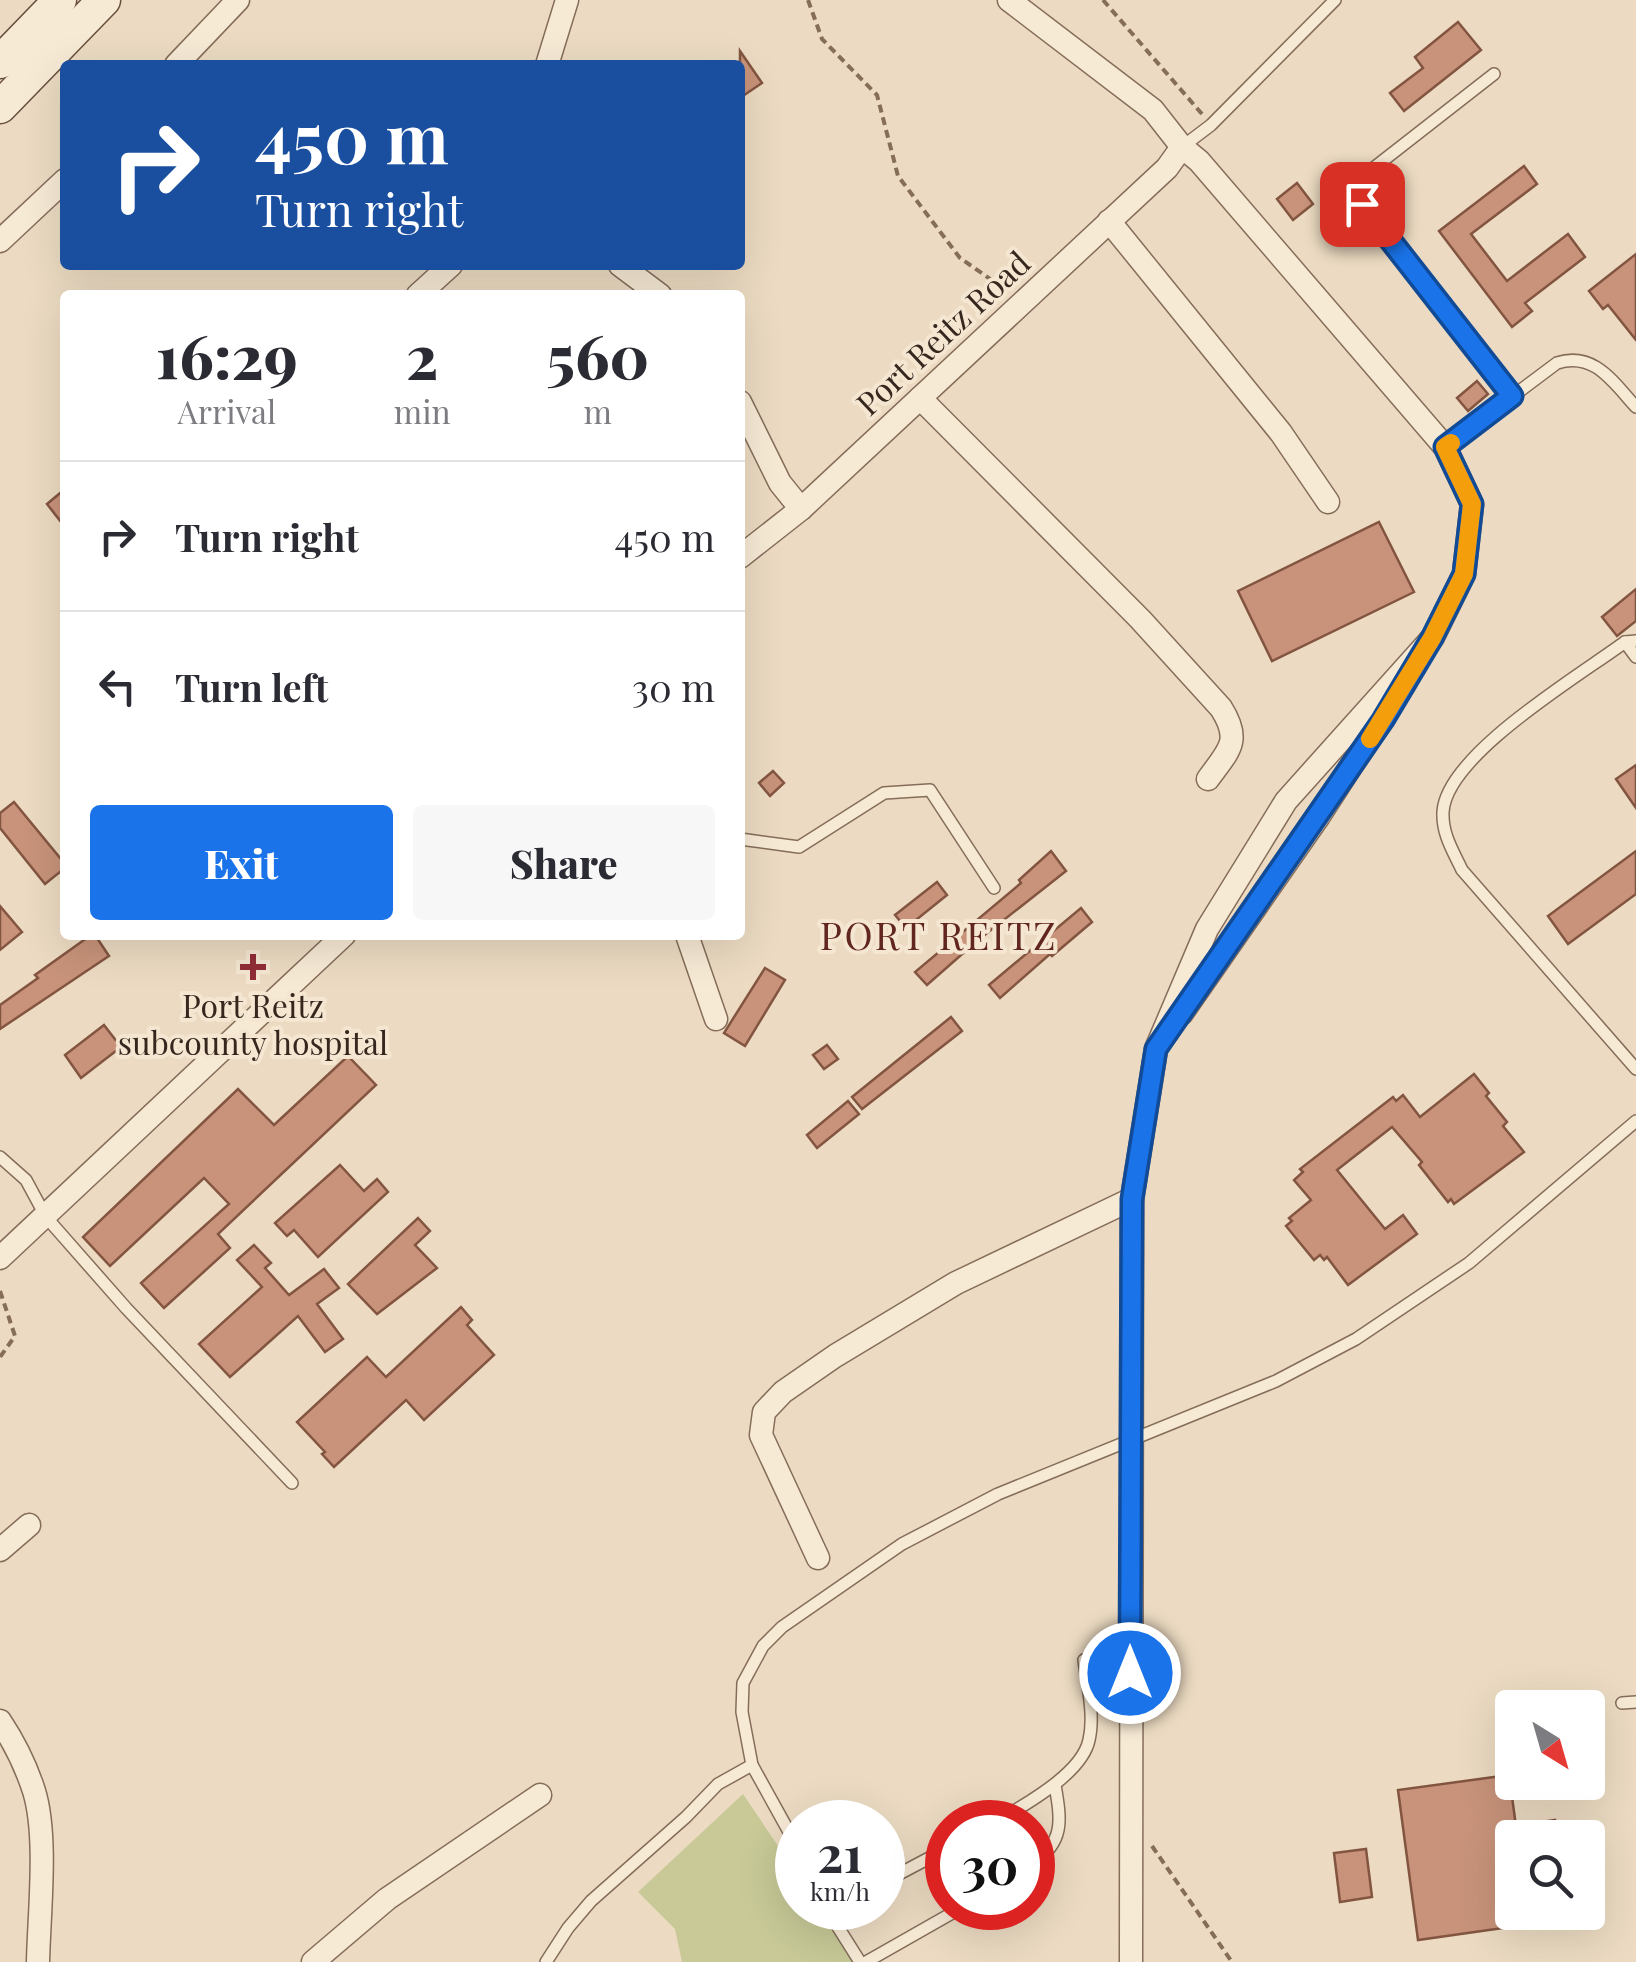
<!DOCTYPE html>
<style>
body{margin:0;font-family:"Playfair Display",serif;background:#f7f7f7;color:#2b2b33;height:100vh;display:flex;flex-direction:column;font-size:38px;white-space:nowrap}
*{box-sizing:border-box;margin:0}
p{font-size:32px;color:#7c7c81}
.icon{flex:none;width:55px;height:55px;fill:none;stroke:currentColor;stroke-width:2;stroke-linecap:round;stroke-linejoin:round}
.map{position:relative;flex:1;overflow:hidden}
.panel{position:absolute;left:60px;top:290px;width:685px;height:650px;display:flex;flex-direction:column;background:#fff;border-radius:10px;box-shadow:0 10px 40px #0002}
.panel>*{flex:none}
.hud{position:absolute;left:60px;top:60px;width:685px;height:210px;border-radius:10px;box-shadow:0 10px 40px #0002;background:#1a4fa0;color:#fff;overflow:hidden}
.needle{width:65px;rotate:143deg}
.fabs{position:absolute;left:1495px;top:1690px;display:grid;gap:20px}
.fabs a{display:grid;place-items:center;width:110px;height:110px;border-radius:10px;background:#fff;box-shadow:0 10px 40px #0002;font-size:50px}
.speed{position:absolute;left:775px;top:1800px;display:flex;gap:20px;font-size:50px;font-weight:700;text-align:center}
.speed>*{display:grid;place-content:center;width:130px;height:130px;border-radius:50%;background:#fff;box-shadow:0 10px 40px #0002;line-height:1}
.speed small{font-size:25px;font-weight:400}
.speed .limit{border:15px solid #d22;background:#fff;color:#111}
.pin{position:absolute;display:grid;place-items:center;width:85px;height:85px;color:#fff;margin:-42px;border-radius:20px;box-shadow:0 5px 15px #0006}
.me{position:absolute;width:110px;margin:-55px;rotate:0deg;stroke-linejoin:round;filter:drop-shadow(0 0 8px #0008)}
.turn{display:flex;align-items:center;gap:35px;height:210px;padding:0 30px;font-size:45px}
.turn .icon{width:130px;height:130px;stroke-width:2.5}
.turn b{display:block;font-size:70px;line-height:85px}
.eta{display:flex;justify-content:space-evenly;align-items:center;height:170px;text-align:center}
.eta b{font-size:60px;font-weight:800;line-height:70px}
.primary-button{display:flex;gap:20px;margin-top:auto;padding:20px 30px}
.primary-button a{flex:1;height:115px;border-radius:10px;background:#1a73e8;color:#fff;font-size:40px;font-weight:800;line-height:115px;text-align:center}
.primary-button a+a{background:#f7f7f7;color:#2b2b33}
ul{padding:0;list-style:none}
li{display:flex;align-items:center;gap:30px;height:150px;padding:0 30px;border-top:2px solid #e1e1e2}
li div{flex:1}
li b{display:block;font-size:38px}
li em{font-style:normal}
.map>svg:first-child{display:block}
.green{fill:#c8c997}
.building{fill:#c8937a;stroke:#835541;stroke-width:2.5}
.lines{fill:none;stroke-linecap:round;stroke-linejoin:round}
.service-casing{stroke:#856d5a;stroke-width:14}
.minor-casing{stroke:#856d5a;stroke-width:25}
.secondary-casing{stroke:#674e3d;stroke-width:35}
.path{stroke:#856d5a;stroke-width:4;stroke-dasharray:8 5;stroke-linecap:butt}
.service{stroke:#f7ead5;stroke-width:11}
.minor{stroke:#f7ead5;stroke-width:22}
.secondary{stroke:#f7ead5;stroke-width:32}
.route-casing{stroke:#114b97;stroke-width:25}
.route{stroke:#1a73e8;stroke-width:18}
.slow{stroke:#f59e0b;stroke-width:18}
.poi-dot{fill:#912d37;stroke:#f4e6d1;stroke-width:4}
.labels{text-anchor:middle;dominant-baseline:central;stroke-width:8;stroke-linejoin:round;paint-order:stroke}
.street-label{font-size:32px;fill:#35271e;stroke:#f4e6d1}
.poi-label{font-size:32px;fill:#35271e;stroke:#f4e6d1}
.quarter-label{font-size:38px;letter-spacing:2.5px;fill:#60261f;stroke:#f4e6d1}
</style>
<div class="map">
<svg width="1636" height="1962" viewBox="0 0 1636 1962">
<rect width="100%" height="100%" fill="#ecdbc2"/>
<polygon class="green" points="743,1794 797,1874 798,1908 820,1908 854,1962 682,1962 675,1929 638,1892"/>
<g class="building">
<polygon points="1458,22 1481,50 1404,111 1390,93 1423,68 1415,57"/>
<polygon points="740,51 762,83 740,98"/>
<polygon points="1524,166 1537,184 1471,234 1507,281 1568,234 1585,257 1525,303 1532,311 1512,327 1439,231"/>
<polygon points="1297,183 1313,204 1293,220 1277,199"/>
<polygon points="1636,254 1636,340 1608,305 1603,309 1589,291"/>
<polygon points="1477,381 1488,394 1468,411 1457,398"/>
<polygon points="65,489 65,527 47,504"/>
<polygon points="1379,522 1414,592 1272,661 1238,591"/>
<polygon points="1636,589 1636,621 1617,636 1602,617"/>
<polygon points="1636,765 1636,808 1616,779"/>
<polygon points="773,771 784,783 770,796 759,783"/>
<polygon points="14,802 65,864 65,868 45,884 0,828 0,813"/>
<polygon points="1051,851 1066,871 977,941 927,985 915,972 1021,883 1019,880"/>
<polygon points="1636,851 1636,894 1568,944 1548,916"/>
<polygon points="937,882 947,895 906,928 895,915"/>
<polygon points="0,906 22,932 0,950"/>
<polygon points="1081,908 1092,922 1052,956 1050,954 1000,998 989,985"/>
<polygon points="91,935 95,935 109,956 0,1029 0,1005 38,978 35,975"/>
<polygon points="765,968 785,980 745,1046 724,1033"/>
<polygon points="951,1017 962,1031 862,1109 852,1097"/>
<polygon points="104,1025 121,1047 81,1078 65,1055"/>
<polygon points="827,1045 838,1059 824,1069 813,1055"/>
<polygon points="348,1056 376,1085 218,1234 230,1248 164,1308 141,1283 229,1204 204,1178 110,1266 83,1237 238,1089 274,1125"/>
<polygon points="1474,1074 1489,1093 1486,1096 1507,1122 1503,1126 1524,1152 1454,1204 1451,1199 1448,1202 1419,1165 1422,1162 1392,1127 1337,1170 1385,1229 1403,1215 1417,1234 1348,1285 1327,1257 1324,1260 1320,1255 1314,1260 1286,1226 1292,1221 1289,1218 1311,1200 1294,1180 1303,1172 1300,1169 1393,1097 1396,1101 1403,1095 1420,1117"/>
<polygon points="848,1101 859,1114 817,1148 807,1135"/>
<polygon points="340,1165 364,1191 377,1179 388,1192 318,1257 294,1230 287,1236 275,1223"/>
<polygon points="418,1218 430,1231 415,1245 437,1268 377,1314 348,1284"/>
<polygon points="254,1245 271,1263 265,1268 289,1295 324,1269 339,1288 317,1304 343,1339 325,1352 298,1316 230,1377 199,1344 262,1287 237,1260"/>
<polygon points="461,1307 472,1320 467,1325 494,1355 424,1420 406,1400 334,1467 322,1454 325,1452 297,1422 367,1357 386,1377"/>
<polygon points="1509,1775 1516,1826 1555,1820 1558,1838 1512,1838 1512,1912 1546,1912 1546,1922 1418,1940 1398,1790"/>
<polygon points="1366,1849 1372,1897 1340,1902 1334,1853"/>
</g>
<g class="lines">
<defs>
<g id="service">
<polyline points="1494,74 1371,170 1363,205 1512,396"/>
<polyline points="1182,147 1211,125 1335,0"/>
<path d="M1445,447L1557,363C1594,351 1613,382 1636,407"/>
<path d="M1636,641L1625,642C1579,676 1446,755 1443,812C1442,834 1453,851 1462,870L1636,1069"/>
<polyline points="1625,642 1636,657"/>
<polyline points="740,839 799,847 884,793 930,790 994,888"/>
<polyline points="0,1157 26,1180 46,1217 126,1308 292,1483"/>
<polyline points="1622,1703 1636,1702"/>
<path d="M996,1822C1024,1805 1082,1774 1089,1740C1095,1715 1087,1684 1084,1660"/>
<polyline points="798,1848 752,1765 742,1712 743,1683 763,1646 782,1627 902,1544 998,1494 1276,1381 1356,1339 1469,1263 1636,1121"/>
<path d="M1032,1864C1065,1842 1061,1820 1055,1785"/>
<polyline points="882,1883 948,1848"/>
<polyline points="826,1908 860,1962"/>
<polyline points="546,1962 568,1928 591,1901 686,1817 718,1784 752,1765"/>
<polyline points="866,1962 961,1908"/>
</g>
<g id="minor">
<polyline points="1009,0 1153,110 1182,147 1199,161 1445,447 1472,504 1464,574 1433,637 1286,801 1207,929 1156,1049 1132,1199 1131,1962"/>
<polyline points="176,65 238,0"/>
<polyline points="547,65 567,0"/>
<polyline points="1109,221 1281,433 1328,502"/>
<polyline points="0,241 65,180"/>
<polyline points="620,265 660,295"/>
<polyline points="418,295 451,265"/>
<path d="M920,398L1140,619L1221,708C1242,741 1229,750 1208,779"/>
<polyline points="740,402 780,483 801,509"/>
<polyline points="740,557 801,509 1167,168 1182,147"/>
<polyline points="687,935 716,1019"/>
<polyline points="1182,1013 1319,816 1405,683"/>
<polyline points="0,1258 344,935"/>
<polyline points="0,1550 29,1525"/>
<polyline points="818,1558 761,1435 764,1412 783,1392 835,1356 956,1283 1132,1199"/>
<path d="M0,1721C14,1742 26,1766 34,1791C48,1836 39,1913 38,1962"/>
<polyline points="313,1962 387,1899 540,1795"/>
</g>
<g id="secondary">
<polyline points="0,62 60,0"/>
<polyline points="0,107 104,0"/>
</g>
</defs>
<use href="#service" class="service-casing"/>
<use href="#minor" class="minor-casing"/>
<use href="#secondary" class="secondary-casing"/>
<g class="path">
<polyline points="808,0 822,39 877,95 898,176 960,258 1006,290"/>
<polyline points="1103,0 1202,114"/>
<polyline points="0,1291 15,1336 0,1357"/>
<polyline points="1152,1846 1232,1962"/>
</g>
<use href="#service" class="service"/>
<use href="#minor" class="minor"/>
<use href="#secondary" class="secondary"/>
</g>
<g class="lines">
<defs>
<polyline id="route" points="1130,1673 1132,1199 1156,1049 1383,720 1432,638 1464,574 1472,504 1445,447 1512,396 1362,204"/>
</defs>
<use href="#route" class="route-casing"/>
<use href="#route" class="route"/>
<polyline class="slow" points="1370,739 1432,638 1464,574 1472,504 1445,447 1451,443"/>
</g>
<path class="poi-dot" d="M248 952h10v10h10v10h-10v10h-10v-10h-10v-10h10z"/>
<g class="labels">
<g class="street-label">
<text transform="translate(942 332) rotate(-43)">Port Reitz Road</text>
</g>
<g class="poi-label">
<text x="253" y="1004">Port Reitz<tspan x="253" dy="37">subcounty hospital</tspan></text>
</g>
<g class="quarter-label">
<text x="939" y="934">PORT REITZ</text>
</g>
</g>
</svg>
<div class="fabs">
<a><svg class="needle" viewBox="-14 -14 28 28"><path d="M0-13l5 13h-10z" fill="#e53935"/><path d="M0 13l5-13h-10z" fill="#7c7c81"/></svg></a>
<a><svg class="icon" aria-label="search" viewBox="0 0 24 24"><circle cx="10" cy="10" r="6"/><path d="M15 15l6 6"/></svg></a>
</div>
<div class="speed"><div>21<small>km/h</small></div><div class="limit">30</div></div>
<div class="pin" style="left:1362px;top:204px;background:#d93025"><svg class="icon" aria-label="arrive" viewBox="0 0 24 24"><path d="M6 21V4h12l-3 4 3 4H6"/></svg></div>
<svg class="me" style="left:1130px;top:1673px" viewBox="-20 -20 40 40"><circle r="17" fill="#1a73e8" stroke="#fff" stroke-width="3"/><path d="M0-11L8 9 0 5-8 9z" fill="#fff"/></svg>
<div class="hud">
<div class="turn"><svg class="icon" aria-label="right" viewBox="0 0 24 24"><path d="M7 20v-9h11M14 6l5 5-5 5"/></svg><div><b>450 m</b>Turn right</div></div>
</div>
<section class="panel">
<div class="eta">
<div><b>16:29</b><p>Arrival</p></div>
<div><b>2</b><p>min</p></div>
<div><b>560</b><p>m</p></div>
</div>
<ul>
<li><svg class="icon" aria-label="right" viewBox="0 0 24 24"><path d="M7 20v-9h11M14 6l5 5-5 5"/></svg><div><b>Turn right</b></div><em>450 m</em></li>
<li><svg class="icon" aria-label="left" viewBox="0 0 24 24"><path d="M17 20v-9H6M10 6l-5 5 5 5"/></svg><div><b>Turn left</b></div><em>30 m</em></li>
</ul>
<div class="primary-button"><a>Exit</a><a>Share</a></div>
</section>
</div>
